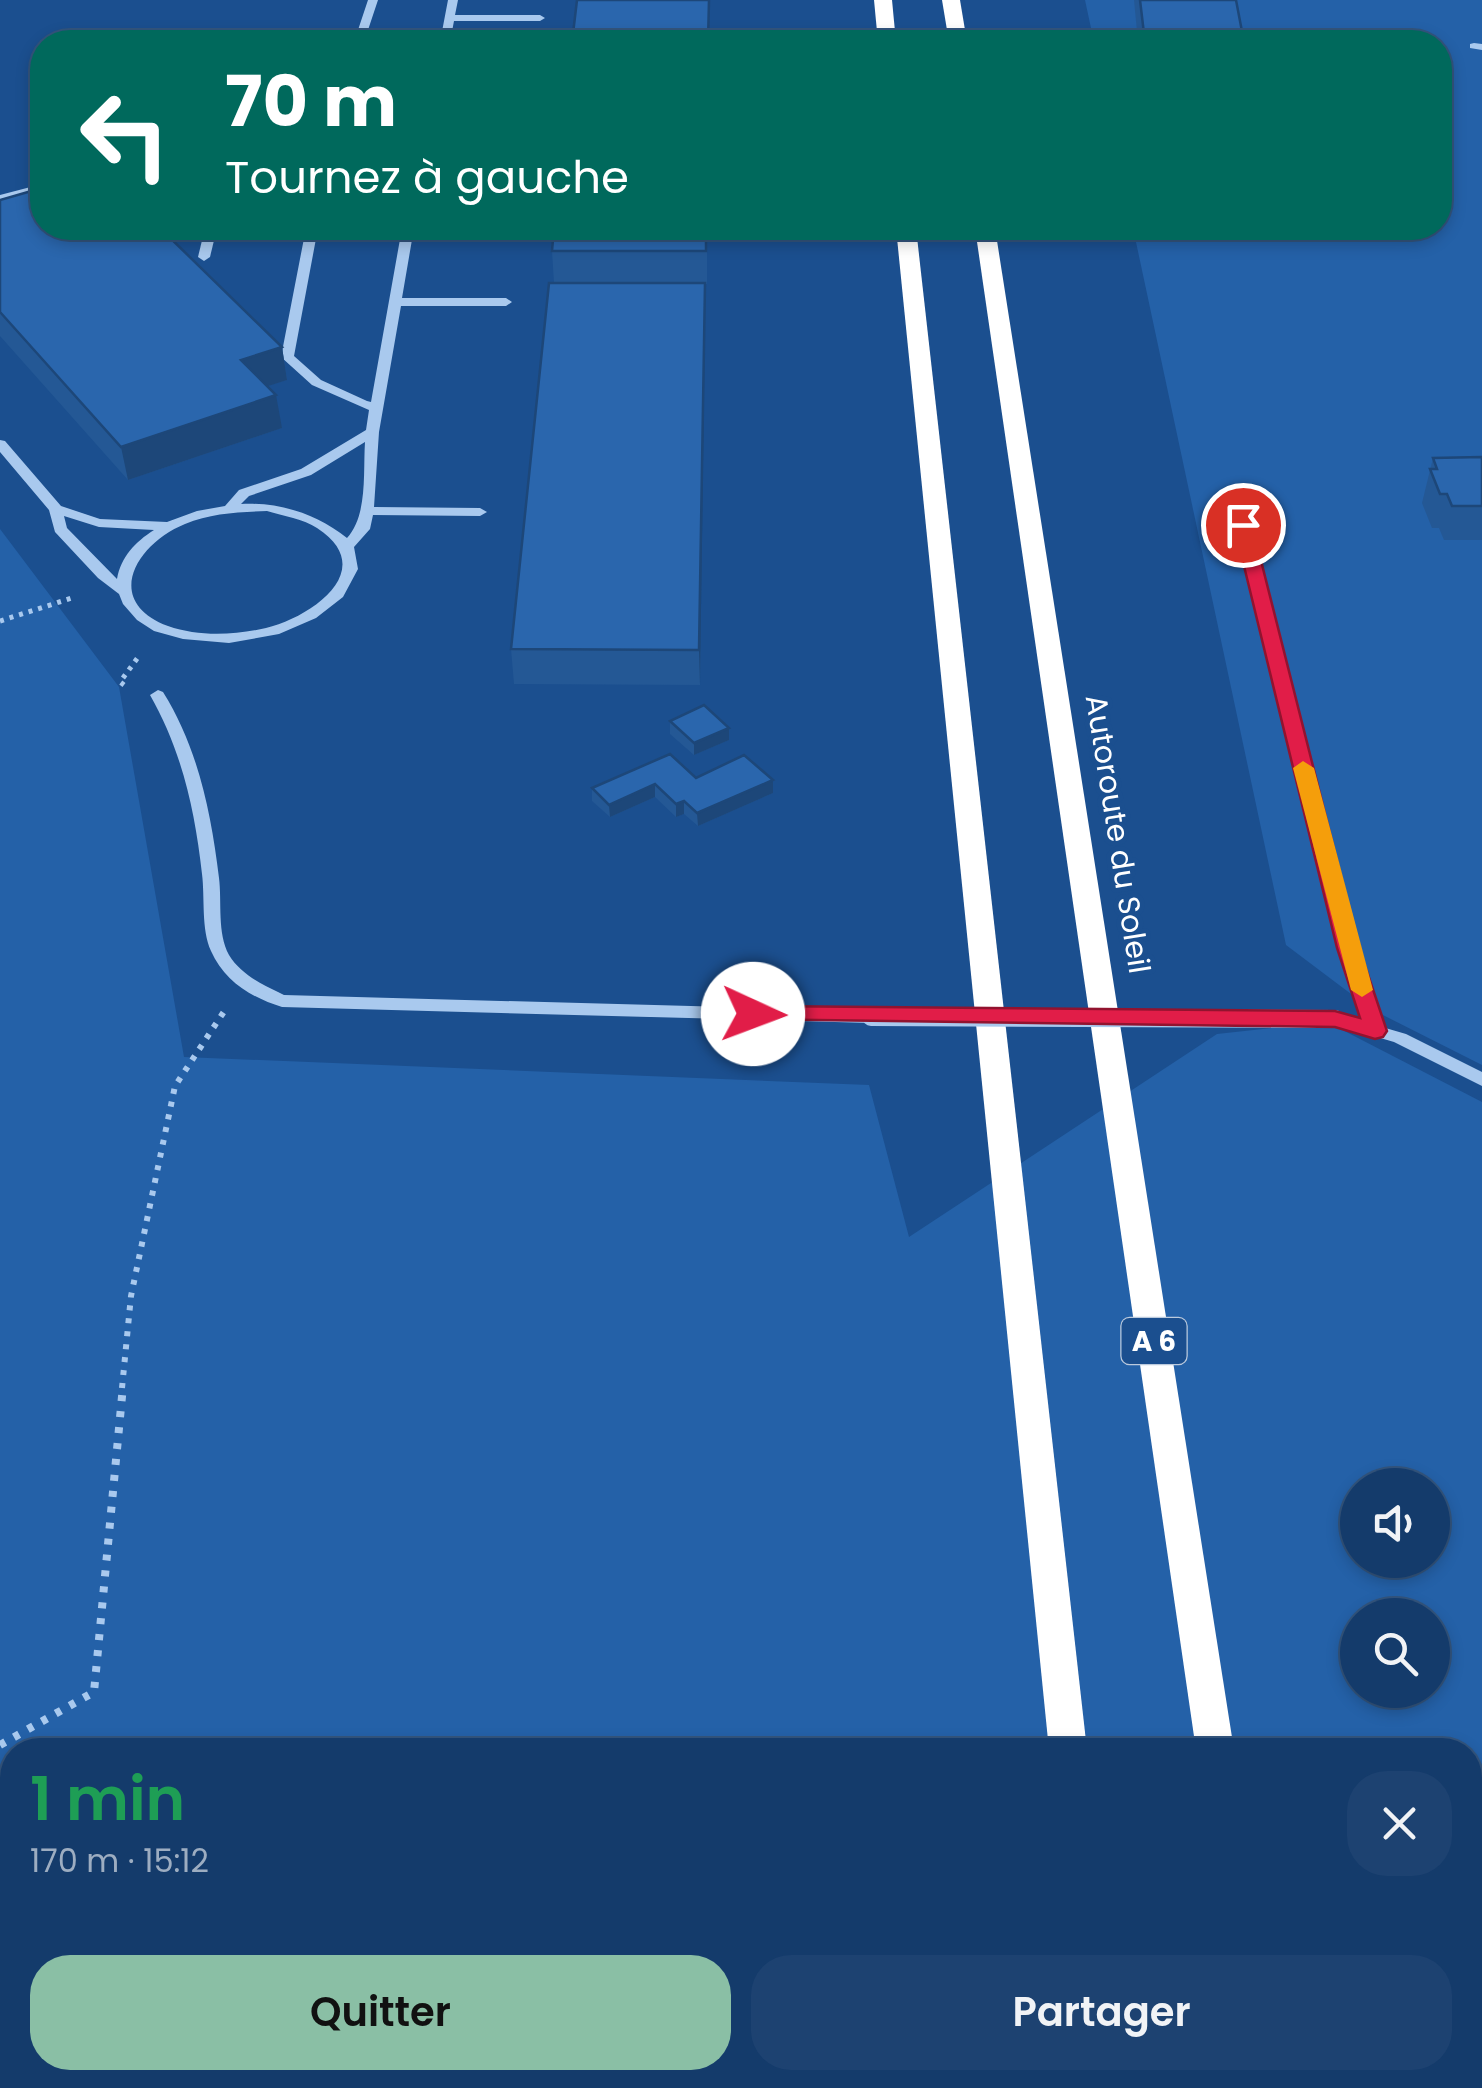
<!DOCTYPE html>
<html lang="fr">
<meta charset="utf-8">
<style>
body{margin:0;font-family:Poppins,sans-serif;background:#1d4271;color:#f1f3f6;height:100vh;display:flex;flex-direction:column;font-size:38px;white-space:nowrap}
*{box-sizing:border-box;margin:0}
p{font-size:32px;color:#9dadc1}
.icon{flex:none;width:55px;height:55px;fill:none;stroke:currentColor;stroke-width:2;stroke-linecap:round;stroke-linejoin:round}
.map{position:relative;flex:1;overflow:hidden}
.panel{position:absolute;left:0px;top:1738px;width:1482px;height:352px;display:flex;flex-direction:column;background:#143b6b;border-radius:40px 40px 0 0;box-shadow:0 5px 15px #0003,0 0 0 2px #33557e}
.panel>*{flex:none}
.banner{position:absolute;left:30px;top:30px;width:1422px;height:210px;border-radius:40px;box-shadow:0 5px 15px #0003,0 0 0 2px #33557e;background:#00695c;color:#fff;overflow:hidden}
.buttons{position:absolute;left:1340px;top:1468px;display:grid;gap:20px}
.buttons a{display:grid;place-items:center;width:110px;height:110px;border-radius:50%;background:#143b6b;box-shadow:0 5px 15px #0003,0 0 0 2px #33557e;font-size:50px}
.pin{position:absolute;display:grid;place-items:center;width:85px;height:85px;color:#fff;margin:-42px;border:5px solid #fff;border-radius:50%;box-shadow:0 2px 10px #0007}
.me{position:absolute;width:110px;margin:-55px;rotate:92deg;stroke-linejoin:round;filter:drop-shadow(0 0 8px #0008)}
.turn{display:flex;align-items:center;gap:35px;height:210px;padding:0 30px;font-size:45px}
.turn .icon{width:130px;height:130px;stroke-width:2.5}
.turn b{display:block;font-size:70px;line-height:85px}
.round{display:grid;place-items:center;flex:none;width:105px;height:105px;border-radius:40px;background:#1d4271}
.summary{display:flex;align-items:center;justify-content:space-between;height:170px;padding:0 30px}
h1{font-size:60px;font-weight:600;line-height:75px;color:#1e9e55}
.button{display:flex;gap:20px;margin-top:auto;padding:20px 30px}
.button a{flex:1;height:115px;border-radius:40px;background:#8abfa5;color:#111;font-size:40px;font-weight:600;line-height:115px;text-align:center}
.button a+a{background:#1d4271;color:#f1f3f6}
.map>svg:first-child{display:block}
.green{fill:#2461a8;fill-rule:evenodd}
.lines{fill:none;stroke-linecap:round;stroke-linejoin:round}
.path-far2{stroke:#a9c9ee;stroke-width:5;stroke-dasharray:4 6;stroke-linecap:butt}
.path-far1{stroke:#a9c9ee;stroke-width:6;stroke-dasharray:5 8;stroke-linecap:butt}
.path{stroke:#a9c9ee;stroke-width:8;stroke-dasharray:6 10;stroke-linecap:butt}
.minor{fill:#a9c9ee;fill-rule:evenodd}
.highway{fill:#fff;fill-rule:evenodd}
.minor-bridge{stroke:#a9c9ee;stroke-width:18}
.wall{fill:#245895}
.shaded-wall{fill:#1d4779}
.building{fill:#2a66ad;stroke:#1d4779;stroke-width:2.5}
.route{fill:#e11d48;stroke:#92132f;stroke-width:2.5}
.slow{fill:#f59e0b}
.labels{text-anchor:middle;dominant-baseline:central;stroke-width:10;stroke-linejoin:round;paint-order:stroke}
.shield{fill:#1b4f8f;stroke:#bbcadd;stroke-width:2.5}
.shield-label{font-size:28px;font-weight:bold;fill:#fff}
.street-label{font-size:30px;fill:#fff;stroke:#1b4f8f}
</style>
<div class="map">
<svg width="1482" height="2088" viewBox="0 0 1482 2088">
<rect width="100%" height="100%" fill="#1b4f8f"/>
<g class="green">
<polygon points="1085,0 1482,0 1482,1065 1371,1009 1286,945 1133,228 1440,228 1440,42 1094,42"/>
<path d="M0,529L119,687L184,1057L869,1085L909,1237L1217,1034L1327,1022L1482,1102V2088H0ZM1358,1485H1432V1560H1358ZM1358,1615H1432V1690H1358ZM12,1750H1470V2078H12Z"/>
</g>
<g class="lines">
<g class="path-far2">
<polyline points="0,621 75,597"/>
<polyline points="124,685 120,682 139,656"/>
</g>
<polyline class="path-far1" points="122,1388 131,1296 175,1086 225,1010"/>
<polyline class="path" points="0,1745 94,1692 123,1386"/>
<g class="minor">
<polygon points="368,0 378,0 364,42 354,42"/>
<polygon points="448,0 458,0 455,15 540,15 545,18 540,21 454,21 450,42 440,42"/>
<polygon points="1474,43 1482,44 1482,50 1470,48 1470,44"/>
<polygon points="42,184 42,191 0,203 0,195"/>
<polygon points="205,228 217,228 210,257 204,261 198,257"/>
<path d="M306,228H318L294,356L321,380L367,401L371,402L402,228H414L402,298H506L512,302L506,306H401L379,432L374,507L480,508L487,512L480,516L373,515L370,529L354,547L358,569L343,597L316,618L279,634L229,643L183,639L154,631L137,620L123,604L119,594L98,578L55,532L49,510L0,452V440L5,441L61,506L100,519L167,522L197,511L225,506L239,490L301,469L366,430L369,410L312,385L281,357ZM365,442C363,472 368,515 347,538C317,514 280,502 241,504L249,496L311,475ZM267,511C283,516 304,519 317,528C380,569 312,617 266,628C235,635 199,637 168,626C102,601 136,544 185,524C211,513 239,512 267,511ZM64,516L99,527L154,530C135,542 121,557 117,579L67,528Z"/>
<polygon points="1243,521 1250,525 1356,948 1382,1027 1406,1034 1482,1072 1482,1086 1394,1042 1329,1023 1326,1019 1335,1013 1363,1021 1340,948 1236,525"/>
<path d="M158,690L163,692C198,748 211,812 219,878C222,902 217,933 229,955C240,973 259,983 278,992L284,995L871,1011L880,1017L871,1023L282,1007C252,998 224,981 211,951C201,929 205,898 202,874C195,811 182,751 150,695Z"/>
</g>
<g class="highway">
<polygon points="874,0 892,0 896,42 878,42"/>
<polygon points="942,0 960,0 967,42 949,42"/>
<polygon points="896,228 916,228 1087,1750 1049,1750"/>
<polygon points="975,228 995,228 1234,1750 1196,1750"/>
<polygon points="1082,2078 1124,2078 1125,2088 1083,2088"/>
<polygon points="1244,2078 1286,2078 1287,2088 1245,2088"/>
</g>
<polyline class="minor-bridge" points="871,1017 1335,1019"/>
</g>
<g class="wall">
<polygon points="1134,0 1236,0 1244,42 1138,42"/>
<polygon points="0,200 282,347 287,380 267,386 282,428 128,480 0,336"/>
<polygon points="707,228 707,284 705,284 700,685 514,684 511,649 554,283 552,251"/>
<polygon points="1482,457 1482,540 1444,540 1439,528 1432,528 1422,503 1433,458"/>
<polygon points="670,721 729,728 729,740 694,755 670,734"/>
<polygon points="696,778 773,780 773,793 698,826 684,814 676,817 655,797 610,817 592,801 592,788"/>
</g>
<g class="shaded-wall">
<polygon points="705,283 705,316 700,685 699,650"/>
<polygon points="282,347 287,380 246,393 241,360"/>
<polygon points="276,395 282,428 128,480 121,447"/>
<polygon points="729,728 729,740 694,755 694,743"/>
<polygon points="773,780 773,793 698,826 697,813"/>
<polygon points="655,784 655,797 610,817 609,805"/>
<polygon points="684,801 684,814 676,817 676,804"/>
</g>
<g class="building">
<polygon points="577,0 709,0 708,42 572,42"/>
<polygon points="1140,0 1236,0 1244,42 1145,42"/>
<polygon points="42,188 42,228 160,228 282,347 241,360 276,395 121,447 0,312 0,200"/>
<polygon points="554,228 706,228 706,251 552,251"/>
<polygon points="549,283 705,283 699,650 511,649"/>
<polygon points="1482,457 1482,506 1452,506 1447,494 1440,494 1430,469 1437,469 1433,458"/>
<polygon points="704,705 729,728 694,743 670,721"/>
<polygon points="670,754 696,778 744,755 773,780 697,813 684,801 676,804 655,784 609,805 592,788"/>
</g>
<polygon class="route" points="1243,520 1252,525 1359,948 1387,1031 1383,1037 1375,1039 1335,1027 745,1019 742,1014 745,1008 753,1006 1335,1011 1360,1018 1337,948 1234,525"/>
<polygon class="slow" points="1303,761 1314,768 1373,990 1362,997 1351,990 1293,768"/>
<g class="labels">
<rect class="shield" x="1121.5" y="1318" width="65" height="46" rx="8"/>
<g class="shield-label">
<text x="1154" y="1341">A 6</text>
</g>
<g class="street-label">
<text transform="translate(1118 834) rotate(81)">Autoroute du Soleil</text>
</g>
</g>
</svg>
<div class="buttons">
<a><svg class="icon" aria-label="sound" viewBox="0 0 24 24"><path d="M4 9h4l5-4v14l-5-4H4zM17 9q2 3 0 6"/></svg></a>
<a><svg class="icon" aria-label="search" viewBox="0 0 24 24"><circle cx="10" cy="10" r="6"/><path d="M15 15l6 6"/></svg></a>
</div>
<div class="pin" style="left:1243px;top:525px;background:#d93025"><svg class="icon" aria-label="arrive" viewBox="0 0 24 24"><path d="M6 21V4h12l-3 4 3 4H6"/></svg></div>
<svg class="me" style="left:753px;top:1014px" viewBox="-20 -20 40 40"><circle r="19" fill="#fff"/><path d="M0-13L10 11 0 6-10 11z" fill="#e11d48"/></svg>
<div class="banner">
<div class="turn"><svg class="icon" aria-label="left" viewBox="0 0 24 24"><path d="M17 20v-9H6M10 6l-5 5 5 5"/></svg><div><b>70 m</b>Tournez à gauche</div></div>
</div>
<section class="panel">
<div class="summary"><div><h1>1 min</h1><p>170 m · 15:12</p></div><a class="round"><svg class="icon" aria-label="close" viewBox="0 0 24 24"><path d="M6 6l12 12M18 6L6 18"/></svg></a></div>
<div class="button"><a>Quitter</a><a>Partager</a></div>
</section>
</div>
